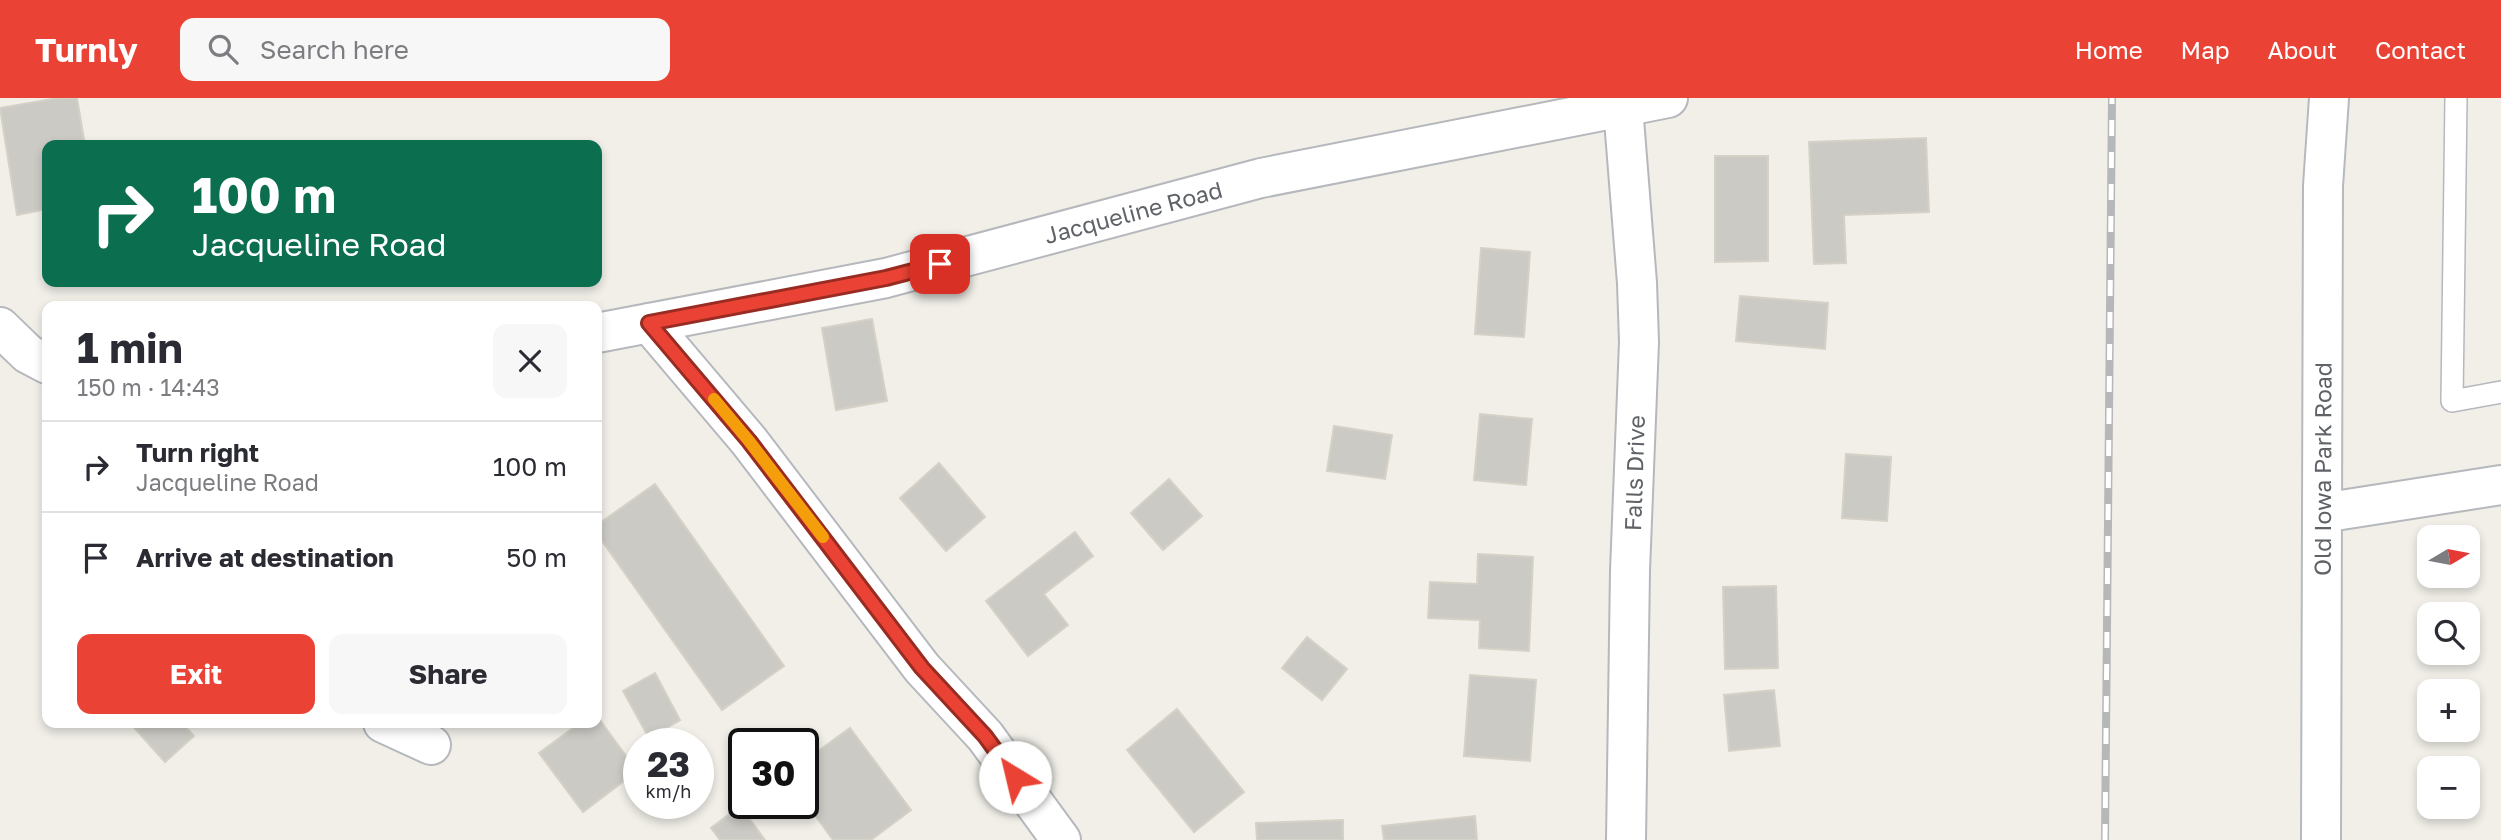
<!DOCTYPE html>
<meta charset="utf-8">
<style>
body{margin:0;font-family:"Golos Text",sans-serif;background:#f7f7f7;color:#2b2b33;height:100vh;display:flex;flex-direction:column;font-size:26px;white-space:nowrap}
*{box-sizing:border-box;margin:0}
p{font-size:23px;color:#7c7c81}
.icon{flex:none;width:38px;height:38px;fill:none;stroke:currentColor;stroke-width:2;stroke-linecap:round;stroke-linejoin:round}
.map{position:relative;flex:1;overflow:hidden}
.details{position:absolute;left:42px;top:203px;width:560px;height:427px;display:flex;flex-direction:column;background:#fff;border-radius:14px;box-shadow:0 4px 10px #0003}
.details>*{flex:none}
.hud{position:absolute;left:42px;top:42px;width:560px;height:147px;border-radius:14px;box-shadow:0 4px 10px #0003;background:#0b6e4f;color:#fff;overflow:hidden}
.needle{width:46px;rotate:80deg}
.fabs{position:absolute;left:2417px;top:427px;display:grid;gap:14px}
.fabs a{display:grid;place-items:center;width:63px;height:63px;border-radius:14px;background:#fff;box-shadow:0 4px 10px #0003;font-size:35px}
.speed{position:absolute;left:623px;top:630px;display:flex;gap:14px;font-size:35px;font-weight:700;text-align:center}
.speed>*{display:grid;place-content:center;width:91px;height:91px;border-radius:50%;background:#fff;box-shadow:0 4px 10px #0003;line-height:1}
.speed small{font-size:18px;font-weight:400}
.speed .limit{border:4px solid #111;border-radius:10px;background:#fff;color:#111}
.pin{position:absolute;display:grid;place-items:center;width:60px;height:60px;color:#fff;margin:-30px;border-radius:14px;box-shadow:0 4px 10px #0006}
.me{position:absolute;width:77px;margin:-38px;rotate:324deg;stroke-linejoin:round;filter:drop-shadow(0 0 5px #0008)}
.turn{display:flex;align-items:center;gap:24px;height:147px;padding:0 35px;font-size:32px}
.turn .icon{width:91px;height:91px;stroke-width:2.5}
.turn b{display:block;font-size:49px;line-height:60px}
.round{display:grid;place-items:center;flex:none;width:74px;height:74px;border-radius:14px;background:#f7f7f7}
.head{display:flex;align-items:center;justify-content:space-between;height:119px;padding:0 35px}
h1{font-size:42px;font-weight:700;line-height:52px}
.action{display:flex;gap:14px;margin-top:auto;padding:14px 35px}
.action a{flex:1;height:80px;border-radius:14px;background:#ea4335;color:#fff;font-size:28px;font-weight:700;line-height:80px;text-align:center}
.action a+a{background:#f7f7f7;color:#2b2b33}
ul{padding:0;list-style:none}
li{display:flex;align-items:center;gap:21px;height:91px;padding:0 35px;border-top:2px solid #e1e1e2}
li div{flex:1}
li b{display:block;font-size:26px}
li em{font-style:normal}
header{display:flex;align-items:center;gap:42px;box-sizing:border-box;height:98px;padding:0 35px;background:#ea4335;color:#fff}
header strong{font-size:33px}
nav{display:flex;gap:38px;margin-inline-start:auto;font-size:24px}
.search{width:490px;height:63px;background:#f7f7f7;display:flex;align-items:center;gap:18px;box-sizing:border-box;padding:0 24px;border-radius:14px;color:#7c7c81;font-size:26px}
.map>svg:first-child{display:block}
.building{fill:#cccac5;stroke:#d6d1c6;stroke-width:2}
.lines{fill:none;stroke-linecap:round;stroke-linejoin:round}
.lane-casing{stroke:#b5b8bc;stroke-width:24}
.street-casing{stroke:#b5b8bc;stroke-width:42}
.secondary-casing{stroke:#b6babf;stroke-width:42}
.lane{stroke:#fff;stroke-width:21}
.street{stroke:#fff;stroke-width:38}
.secondary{stroke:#fff;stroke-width:38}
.rail-casing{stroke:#b6b7b8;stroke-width:8}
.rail{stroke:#fff;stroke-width:5;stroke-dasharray:16;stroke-linecap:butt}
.route-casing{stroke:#982c22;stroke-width:18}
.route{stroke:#ea4335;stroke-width:12}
.slow{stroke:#f59e0b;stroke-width:12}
.labels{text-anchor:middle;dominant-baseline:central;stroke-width:5;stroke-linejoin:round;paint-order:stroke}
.street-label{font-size:23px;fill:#5f6368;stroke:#fff}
</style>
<header>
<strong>Turnly</strong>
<div class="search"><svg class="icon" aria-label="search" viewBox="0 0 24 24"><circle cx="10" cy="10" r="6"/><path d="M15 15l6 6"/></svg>Search here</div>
<nav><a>Home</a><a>Map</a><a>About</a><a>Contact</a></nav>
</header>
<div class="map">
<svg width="2501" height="742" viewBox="0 0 2501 742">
<rect width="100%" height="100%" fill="#f1efe8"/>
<g class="building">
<polygon points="58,0 77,0 85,47 47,47 47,111 17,117 0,10"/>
<polygon points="1926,40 1929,114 1844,117 1846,165 1814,166 1809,44"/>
<polygon points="1715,58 1768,58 1768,163 1715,164"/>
<polygon points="1481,150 1530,154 1524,239 1475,236"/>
<polygon points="1740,198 1828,205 1825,251 1736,243"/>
<polygon points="872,221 887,303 836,312 822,230"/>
<polygon points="1480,316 1532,321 1526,387 1474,382"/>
<polygon points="1334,328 1392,337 1385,381 1327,373"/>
<polygon points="1846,356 1891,359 1887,423 1842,420"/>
<polygon points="939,365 985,419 946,453 900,400"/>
<polygon points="1169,381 1202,418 1163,452 1131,415"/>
<polygon points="655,386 784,568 722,612 597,436 597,427"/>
<polygon points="1075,434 1093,458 1044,496 1068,527 1028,558 986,503"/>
<polygon points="1478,456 1533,459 1529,553 1479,550 1480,522 1428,520 1430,484 1477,486"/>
<polygon points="1776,488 1778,570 1725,571 1723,489"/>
<polygon points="1307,539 1347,571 1322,602 1282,570"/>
<polygon points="655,575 680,622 649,640 623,593"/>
<polygon points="1470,577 1536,582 1530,663 1464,658"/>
<polygon points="1774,592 1780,648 1729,653 1724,597"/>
<polygon points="1177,611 1244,694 1194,734 1127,652"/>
<polygon points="597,618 637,673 583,714 539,655 580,625 597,625"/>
<polygon points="130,625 182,625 194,638 165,664"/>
<polygon points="850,630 911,712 871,742 833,742 803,701 803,664"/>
<polygon points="740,708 765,742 720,742 711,730"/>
<polygon points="1475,718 1477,742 1384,742 1382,728"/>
<polygon points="1343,722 1343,742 1257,742 1256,725"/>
</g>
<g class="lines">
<defs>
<polyline id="lane" points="2456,0 2452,303 2501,294"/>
<g id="street">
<polyline points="1623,9 1637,185 1639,244 1630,473 1626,742"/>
<polyline points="649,225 749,343 922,570 985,638 1061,742"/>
<polyline points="0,229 28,256 47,266"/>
<path id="s1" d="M597,235L886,180L1261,80L1668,0"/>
<polyline points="2322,415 2501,387"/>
<polyline points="383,625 431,647"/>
</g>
<g id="secondary">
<path id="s2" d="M2321,742L2323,88L2329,0"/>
</g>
</defs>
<use href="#lane" class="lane-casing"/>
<use href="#street" class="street-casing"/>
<use href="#secondary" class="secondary-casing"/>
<use href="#lane" class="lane"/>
<use href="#street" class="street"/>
<use href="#secondary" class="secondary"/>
<defs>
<polyline id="rail" points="2105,742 2112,0"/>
</defs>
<use href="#rail" class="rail-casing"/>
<use href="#rail" class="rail"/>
</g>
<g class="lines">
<defs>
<polyline id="route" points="940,166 886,180 649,225 749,343 922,570 985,638 1015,679"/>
</defs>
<use href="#route" class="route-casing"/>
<use href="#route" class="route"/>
<polyline class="slow" points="714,301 749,343 823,439"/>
</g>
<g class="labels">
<g class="street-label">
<text stroke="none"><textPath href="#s1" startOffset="550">Jacqueline Road</textPath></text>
<text stroke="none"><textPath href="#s2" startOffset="371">Old Iowa Park Road</textPath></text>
<text transform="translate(1634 375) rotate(-88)">Falls Drive</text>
</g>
</g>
</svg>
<div class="fabs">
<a><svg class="needle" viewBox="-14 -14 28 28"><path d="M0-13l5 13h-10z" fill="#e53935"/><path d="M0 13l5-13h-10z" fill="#7c7c81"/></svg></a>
<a><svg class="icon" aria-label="search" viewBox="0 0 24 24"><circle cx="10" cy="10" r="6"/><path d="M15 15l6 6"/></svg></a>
<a>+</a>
<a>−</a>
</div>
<div class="speed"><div>23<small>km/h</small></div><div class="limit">30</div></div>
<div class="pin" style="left:940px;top:166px;background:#d93025"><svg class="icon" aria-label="arrive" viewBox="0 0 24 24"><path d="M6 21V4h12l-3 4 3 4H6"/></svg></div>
<svg class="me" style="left:1015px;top:679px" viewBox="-20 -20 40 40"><circle r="19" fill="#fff"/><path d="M0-13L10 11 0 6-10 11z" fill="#ea4335"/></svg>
<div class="hud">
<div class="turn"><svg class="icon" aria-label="right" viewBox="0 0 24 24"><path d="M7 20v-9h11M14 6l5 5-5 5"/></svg><div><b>100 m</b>Jacqueline Road</div></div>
</div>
<section class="details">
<div class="head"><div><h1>1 min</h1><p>150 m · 14:43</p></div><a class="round"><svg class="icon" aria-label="close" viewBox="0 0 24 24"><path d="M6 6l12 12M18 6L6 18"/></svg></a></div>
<ul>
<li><svg class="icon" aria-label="right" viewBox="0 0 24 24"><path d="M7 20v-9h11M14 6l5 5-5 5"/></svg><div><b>Turn right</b><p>Jacqueline Road</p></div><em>100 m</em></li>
<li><svg class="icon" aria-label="arrive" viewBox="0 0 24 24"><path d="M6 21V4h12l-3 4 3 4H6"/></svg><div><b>Arrive at destination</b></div><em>50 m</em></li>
</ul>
<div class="action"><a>Exit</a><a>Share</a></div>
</section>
</div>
